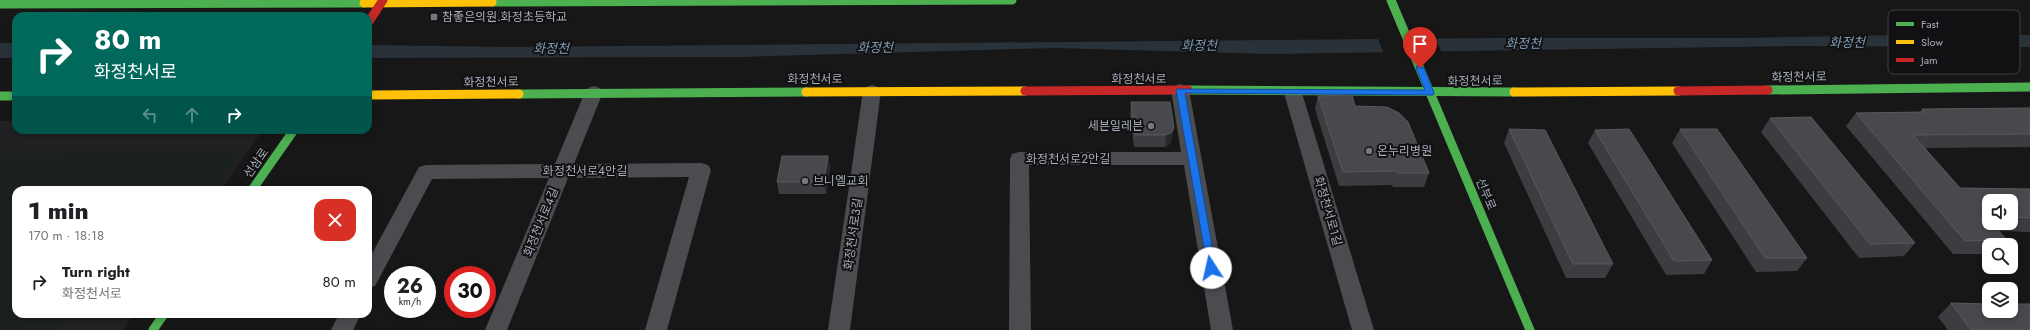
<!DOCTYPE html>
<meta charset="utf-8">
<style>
body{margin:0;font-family:Jost,"Noto Sans KR",sans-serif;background:#f6f6f6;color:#202124;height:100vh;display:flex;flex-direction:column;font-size:15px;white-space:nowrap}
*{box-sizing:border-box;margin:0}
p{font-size:13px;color:#757577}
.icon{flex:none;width:22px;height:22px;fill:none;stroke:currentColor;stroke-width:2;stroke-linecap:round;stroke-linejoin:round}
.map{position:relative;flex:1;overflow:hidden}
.sheet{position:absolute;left:12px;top:186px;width:360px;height:132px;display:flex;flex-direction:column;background:#fff;border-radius:12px;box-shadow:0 2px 6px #0003}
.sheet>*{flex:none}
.top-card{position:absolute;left:12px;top:12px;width:360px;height:122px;border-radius:12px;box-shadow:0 2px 6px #0003;background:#00695c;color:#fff;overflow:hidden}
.buttons{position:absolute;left:1982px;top:194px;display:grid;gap:8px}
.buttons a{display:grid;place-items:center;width:36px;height:36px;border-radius:8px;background:#fff;box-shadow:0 2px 6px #0003;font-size:20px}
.speed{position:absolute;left:384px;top:266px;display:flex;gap:8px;font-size:20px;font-weight:700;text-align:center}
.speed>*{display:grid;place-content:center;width:52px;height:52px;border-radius:50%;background:#fff;box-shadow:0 2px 6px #0003;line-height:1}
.speed small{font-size:10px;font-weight:400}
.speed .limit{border:6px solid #d22;background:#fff;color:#111}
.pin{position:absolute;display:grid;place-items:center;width:34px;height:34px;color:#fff;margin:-41px -17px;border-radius:50% 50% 50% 0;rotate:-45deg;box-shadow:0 0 4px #0007}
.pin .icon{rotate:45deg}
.me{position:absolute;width:44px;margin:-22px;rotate:350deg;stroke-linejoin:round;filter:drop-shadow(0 0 3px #0008)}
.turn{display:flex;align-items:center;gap:14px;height:84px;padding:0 16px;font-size:18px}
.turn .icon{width:52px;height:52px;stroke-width:2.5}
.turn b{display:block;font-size:28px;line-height:34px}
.lanes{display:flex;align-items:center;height:38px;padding:0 16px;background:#0003;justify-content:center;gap:20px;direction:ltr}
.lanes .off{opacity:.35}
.round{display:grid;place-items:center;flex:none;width:42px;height:42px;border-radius:12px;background:#f6f6f6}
.head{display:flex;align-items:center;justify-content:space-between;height:68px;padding:0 16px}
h1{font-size:24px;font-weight:800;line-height:30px}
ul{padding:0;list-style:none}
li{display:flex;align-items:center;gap:12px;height:56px;padding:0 16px}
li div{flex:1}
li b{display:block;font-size:15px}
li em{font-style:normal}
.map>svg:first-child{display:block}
.built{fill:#212124}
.green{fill:#1b211c}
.water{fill:#2a3239}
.pier{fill:#171717}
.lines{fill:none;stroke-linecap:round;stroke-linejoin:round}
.street{fill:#4b4c50;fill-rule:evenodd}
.fast{stroke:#4caf50;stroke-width:9}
.slow{stroke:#ffc107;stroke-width:9}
.jam{stroke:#c62828;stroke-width:9}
.wall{fill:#3c3d40;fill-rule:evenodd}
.shaded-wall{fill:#28292a}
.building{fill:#48494d;stroke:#57595e}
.route{fill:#1a73e8;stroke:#114b97}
.poi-dot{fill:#757880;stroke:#111113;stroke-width:1.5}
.labels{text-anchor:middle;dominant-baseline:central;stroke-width:4;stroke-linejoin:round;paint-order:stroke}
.poi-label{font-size:12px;fill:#a8adb8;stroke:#111113;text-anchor:start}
.street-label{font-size:12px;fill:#a8adb8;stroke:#111113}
.water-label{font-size:13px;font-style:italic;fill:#7f9bb3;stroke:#111113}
.key{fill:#111113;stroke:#3e4045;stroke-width:1}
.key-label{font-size:11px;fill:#a8adb8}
</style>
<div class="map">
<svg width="2030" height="330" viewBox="0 0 2030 330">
<rect width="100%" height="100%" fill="#171717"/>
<polygon class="built" points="0,121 16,121 16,130 263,130 221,190 16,190 16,314 134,314 123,330 0,330"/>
<polygon class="green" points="242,150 215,190 16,190 16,314 67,314 55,330 0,330 0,155"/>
<g class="water">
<polygon points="1897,35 2030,35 2030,47 1792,46 1270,54 1055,48 740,57 368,58 368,45 508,47 1497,38 1745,38"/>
<rect x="0" y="43" width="16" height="15"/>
</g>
<polygon class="pier" points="1434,36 1442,53 1384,54 1377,37"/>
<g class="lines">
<g class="street">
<polygon points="1180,84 1186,86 1189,90 1233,330 1211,330 1184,165 1029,165 1031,330 1009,330 1010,159 1012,154 1019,152 1181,152 1171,90 1174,86"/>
<polygon points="872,85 878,87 881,91 850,330 828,330 863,91 866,87"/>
<polygon points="594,86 600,88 603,92 574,164 701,163 708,165 711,170 667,330 645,330 689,177 568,178 507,330 485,330 549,178 432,179 375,286 368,288 368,261 419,167 426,165 555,164 585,92 588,88"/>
<polygon points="1293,87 1299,89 1302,93 1374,330 1352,330 1284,93 1287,89"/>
<polygon points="339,314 361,314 353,330 331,330"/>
</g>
<g class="fast">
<polyline points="1391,0 1530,330"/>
<polyline points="492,2 1012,0"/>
<polyline points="0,4 364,3"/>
<polyline points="1188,90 1514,92"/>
<polyline points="1768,90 2030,87"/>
<polyline points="519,94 806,92"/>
<polyline points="0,96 16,96"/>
<polyline points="252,190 294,130"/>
<polyline points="153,330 164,314"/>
</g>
<g class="slow">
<polyline points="364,3 492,2"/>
<polyline points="806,92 1025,91"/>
<polyline points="1514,92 1678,91"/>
<polyline points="368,95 519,94"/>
</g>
<g class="jam">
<polyline points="368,23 383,0"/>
<polyline points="1025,91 1188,90"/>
<polyline points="1678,91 1768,90"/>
</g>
</g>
<g class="wall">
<polygon points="1318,96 1429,173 1424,187 1393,187 1392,185 1339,186 1315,109"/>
<polygon points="1131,102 1172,139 1170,144 1165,147 1134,147 1130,114"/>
<path d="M2030,108V147L1925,148L1960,188L2030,189V232L1999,231L2007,240L2003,245H1989V254H1953L1846,126L1856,113L1920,112L1922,109ZM1989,201H2011V223H1989Z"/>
<polygon points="1770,118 1915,243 1904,256 1859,258 1761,132"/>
<polygon points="1509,129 1613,264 1605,278 1566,278 1504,143"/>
<polygon points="1680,129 1807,258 1797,271 1756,272 1672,143"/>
<polygon points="1595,130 1712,260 1704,274 1666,275 1588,143"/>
<polygon points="828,156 830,169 826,194 779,194 777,182"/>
<polygon points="1951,303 2030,330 1948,330 1938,317"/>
</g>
<g class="shaded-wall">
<polygon points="1174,127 1172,139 1170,144 1165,147 1166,135"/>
<polygon points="828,156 830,169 826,194 824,182"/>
</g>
<g class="building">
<polygon points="1352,95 1355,106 1387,107 1399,113 1408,122 1429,173 1398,173 1397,171 1343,172 1318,96"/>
<polygon points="1131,102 1170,102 1174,127 1172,132 1166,135 1135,135"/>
<polygon points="2030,108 2030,134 1913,135 1960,188 2030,189 2030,218 2011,217 2011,201 1989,201 1989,217 1986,217 1989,220 1989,223 1991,223 2007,240 1965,241 1856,113 1925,112 1922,109"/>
<polygon points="1811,117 1915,243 1870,244 1770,118"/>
<polygon points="1509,129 1545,130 1613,264 1573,264"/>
<polygon points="1629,129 1712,260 1674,261 1595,130"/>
<polygon points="1680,129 1717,129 1807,258 1765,258"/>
<polygon points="782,156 828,156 824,182 777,182"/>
<polygon points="1951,303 1989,304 1989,311 2011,311 2011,304 2030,304 2030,330 1971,330"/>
</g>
<polygon class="route" points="1417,66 1420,66 1424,68 1434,93 1433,95 1185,93 1216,268 1211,271 1208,270 1176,90 1177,89 1425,90 1416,68"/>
<g class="poi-dot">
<rect x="430" y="13" width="8" height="8" rx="2"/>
<circle cx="1151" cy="126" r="4"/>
<circle cx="1369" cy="151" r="4"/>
<circle cx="805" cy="181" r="4"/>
</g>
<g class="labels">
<g class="poi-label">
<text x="442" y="17">참좋은의원.화정초등학교</text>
<text x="1143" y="126" text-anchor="end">세븐일레븐</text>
<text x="1377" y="151">온누리병원</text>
<text x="813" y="181">브니엘교회</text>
</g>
<g class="street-label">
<text transform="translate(1799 77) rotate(-1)">화정천서로</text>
<text x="815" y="79">화정천서로</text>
<text x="1139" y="79">화정천서로</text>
<text transform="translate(1475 81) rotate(-1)">화정천서로</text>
<text transform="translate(491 82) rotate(-1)">화정천서로</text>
<text x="1068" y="159">화정천서로2안길</text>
<text transform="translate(256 163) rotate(-55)">선삼로</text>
<text x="585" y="171">화정천서로4안길</text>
<text transform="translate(1486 194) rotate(67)">선부로</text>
<text transform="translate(1328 211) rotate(74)">화정천서로1길</text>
<text transform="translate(541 222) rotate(-68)">화정천서로4길</text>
<text transform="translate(853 234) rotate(-82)">화정천서로3길</text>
</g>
<g class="water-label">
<text x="1847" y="42">화정천</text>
<text x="1523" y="43">화정천</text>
<text x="1199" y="45">화정천</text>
<text x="875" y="47">화정천</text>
<text x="551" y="48">화정천</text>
</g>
</g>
<rect x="1888" y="10" width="132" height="64" rx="6" class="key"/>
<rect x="1896" y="22" width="18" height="4" fill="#4caf50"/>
<rect x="1896" y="40" width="18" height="4" fill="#ffc107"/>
<rect x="1896" y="58" width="18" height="4" fill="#c62828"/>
<g class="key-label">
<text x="1921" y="28">Fast</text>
<text x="1921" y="46">Slow</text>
<text x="1921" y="64">Jam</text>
</g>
</svg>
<div class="buttons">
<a><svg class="icon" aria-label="sound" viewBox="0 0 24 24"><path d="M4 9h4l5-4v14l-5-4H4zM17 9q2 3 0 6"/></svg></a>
<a><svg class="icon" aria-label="search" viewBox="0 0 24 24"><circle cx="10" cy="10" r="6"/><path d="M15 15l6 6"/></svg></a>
<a><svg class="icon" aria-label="layers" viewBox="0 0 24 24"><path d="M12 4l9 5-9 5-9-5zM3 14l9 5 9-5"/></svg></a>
</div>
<div class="speed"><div>26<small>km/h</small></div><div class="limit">30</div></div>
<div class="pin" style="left:1420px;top:68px;background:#d93025"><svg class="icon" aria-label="arrive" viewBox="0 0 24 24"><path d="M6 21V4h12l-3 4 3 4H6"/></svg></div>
<svg class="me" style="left:1211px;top:268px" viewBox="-20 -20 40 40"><circle r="19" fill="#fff"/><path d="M0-13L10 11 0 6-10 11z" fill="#1a73e8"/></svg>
<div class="top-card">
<div class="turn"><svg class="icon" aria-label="right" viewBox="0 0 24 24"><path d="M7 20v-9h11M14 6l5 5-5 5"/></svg><div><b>80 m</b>화정천서로</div></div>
<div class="lanes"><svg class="icon off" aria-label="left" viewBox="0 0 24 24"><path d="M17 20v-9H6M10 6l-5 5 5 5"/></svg><svg class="icon off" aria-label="ahead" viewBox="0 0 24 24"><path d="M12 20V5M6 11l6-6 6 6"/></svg><svg class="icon" aria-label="right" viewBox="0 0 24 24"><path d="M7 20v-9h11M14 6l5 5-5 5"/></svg></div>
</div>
<section class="sheet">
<div class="head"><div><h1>1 min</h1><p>170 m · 18:18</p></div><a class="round" style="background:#d93025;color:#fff"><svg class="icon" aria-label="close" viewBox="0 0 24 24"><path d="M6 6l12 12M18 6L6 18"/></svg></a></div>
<ul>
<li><svg class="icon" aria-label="right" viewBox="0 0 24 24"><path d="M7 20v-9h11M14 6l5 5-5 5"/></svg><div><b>Turn right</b><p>화정천서로</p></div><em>80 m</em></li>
</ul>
</section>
</div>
